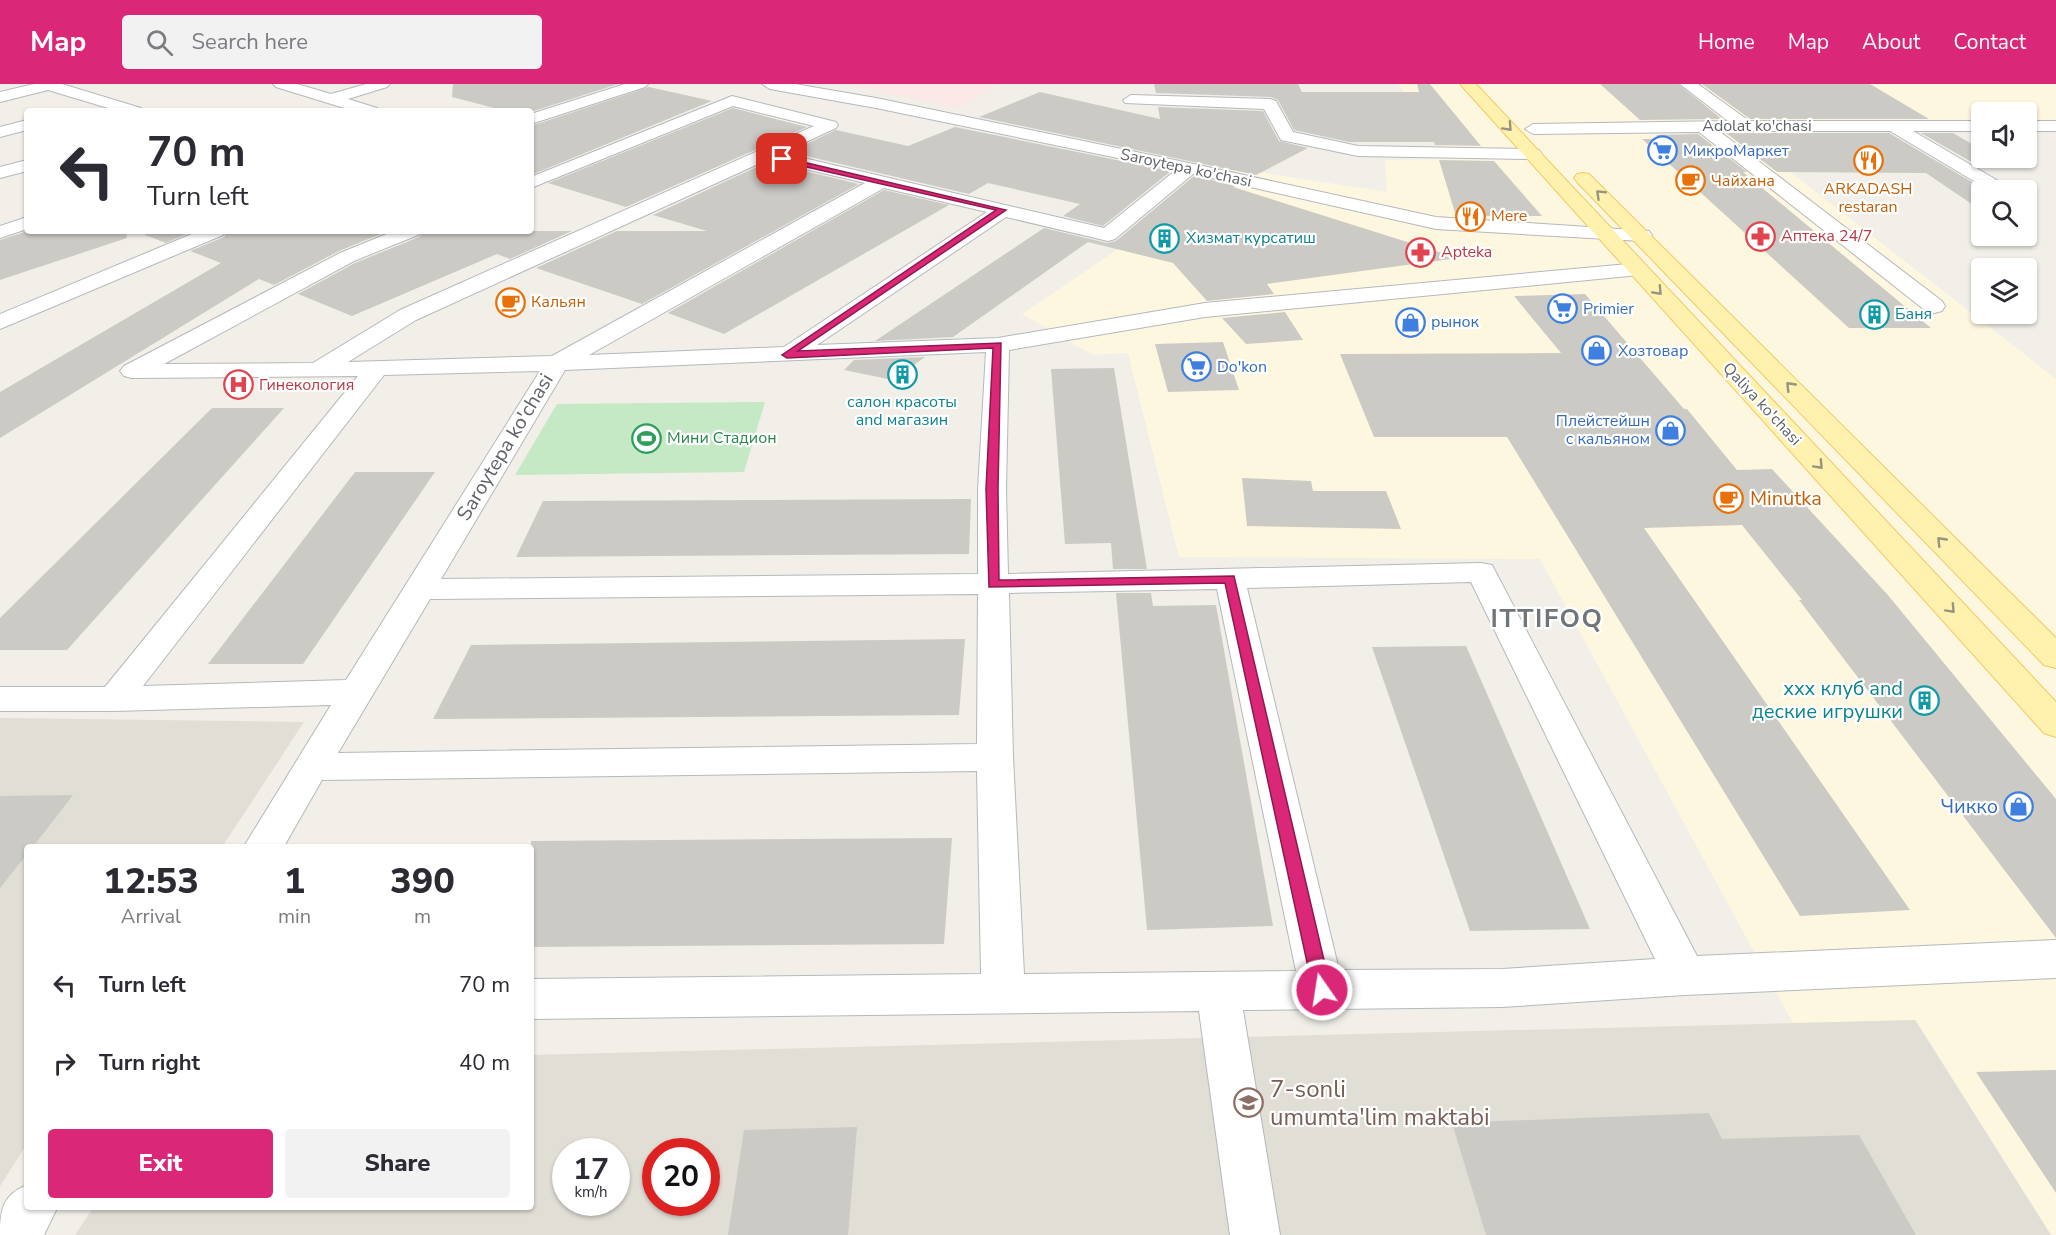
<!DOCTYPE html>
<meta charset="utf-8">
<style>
body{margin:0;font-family:"Nunito Sans",sans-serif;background:#f2f2f3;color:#2b2b33;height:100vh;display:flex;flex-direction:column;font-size:22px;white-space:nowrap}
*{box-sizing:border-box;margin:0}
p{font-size:20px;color:#7c7c81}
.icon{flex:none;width:33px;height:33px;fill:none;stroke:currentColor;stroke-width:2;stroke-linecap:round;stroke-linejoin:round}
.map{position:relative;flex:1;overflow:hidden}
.side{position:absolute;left:24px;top:760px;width:510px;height:366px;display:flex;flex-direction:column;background:#fff;border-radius:6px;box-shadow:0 2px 4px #0004}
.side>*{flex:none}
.banner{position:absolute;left:24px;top:24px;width:510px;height:126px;border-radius:6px;box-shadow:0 2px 4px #0004;background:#fff;color:#2b2b33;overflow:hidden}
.tools{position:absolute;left:1971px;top:18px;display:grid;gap:12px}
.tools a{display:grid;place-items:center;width:66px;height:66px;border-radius:6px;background:#fff;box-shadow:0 2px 4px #0004;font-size:30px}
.speed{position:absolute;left:552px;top:1054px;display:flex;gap:12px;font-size:30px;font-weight:700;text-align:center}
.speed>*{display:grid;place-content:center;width:78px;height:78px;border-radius:50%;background:#fff;box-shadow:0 2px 4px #0004;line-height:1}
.speed small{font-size:15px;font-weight:400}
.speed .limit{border:9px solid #d22;background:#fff;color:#111}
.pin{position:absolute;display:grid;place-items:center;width:51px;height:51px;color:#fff;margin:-26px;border-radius:12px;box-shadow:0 3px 9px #0006}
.me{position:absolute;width:66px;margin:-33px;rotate:347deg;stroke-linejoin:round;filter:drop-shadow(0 0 4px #0008)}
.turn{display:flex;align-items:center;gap:21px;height:126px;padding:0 24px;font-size:27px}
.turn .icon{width:78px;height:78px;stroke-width:2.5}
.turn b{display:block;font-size:42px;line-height:51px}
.eta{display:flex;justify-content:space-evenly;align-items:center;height:102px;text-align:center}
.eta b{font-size:36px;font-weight:800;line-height:42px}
.cta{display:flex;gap:12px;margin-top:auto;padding:12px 24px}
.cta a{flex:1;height:69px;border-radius:6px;background:#db2777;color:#fff;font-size:24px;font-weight:800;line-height:69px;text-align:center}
.cta a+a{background:#f2f2f3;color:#2b2b33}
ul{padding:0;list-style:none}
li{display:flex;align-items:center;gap:18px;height:78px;padding:0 24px}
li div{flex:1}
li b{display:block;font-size:22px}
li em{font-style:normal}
header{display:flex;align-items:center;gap:36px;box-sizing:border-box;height:84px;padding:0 30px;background:#db2777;color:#fff}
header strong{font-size:28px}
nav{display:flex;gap:33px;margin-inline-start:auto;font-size:21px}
.search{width:420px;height:54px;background:#f2f2f3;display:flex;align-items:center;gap:15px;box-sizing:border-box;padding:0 21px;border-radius:6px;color:#7c7c81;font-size:22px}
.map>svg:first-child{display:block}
.commercial{fill:#fef7e0}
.education{fill:#e1ded6;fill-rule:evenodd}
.medical{fill:#fce8e6}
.green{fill:#c5e8c5}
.building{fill:#cccac5}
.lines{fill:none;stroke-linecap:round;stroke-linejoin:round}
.minor-casing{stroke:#b5b8bc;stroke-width:2}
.major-casing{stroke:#f2c960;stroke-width:2}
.minor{fill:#fff;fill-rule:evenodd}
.major{fill:#fff2af;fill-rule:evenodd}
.oneway{stroke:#979581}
.route{fill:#db2777;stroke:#8e194d;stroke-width:1.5}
.labels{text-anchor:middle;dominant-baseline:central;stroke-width:4.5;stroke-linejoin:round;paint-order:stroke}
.far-street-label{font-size:16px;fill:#5f6368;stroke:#fff}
.far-shop-label{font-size:16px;fill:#366cbe;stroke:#fff;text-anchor:start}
.far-food-label{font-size:16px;fill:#c56008;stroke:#fff;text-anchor:start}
.far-health-label{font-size:16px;fill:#be3a42;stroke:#fff;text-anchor:start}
.far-culture-label{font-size:16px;fill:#0d838f;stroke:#fff;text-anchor:start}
.far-leisure-label{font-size:16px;fill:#27864d;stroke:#fff;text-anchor:start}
.street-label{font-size:20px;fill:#5f6368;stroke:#fff}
.food-label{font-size:20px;fill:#c56008;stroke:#fff;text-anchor:start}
.culture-label{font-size:20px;fill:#0d838f;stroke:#fff;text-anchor:end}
.shop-label{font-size:20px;fill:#366cbe;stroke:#fff;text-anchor:end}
.near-education-label{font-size:24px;fill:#785e54;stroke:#fff;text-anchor:start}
.district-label{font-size:26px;font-weight:bold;letter-spacing:1.5px;fill:#70757a;stroke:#fff}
</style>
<header>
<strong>Map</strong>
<div class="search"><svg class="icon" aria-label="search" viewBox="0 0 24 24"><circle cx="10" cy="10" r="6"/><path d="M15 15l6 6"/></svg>Search here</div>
<nav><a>Home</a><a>Map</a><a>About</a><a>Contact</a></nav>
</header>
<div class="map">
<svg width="2056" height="1151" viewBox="0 0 2056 1151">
<rect width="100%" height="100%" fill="#f1efe8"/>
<polygon class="commercial" points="1398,0 2056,0 2056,48 2027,48 2026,28 1982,28 1981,48 1739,48 2056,295 2056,1151 2051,1151 1916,936 1793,939 1540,475 1179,473 1128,269 1093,271 1022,230 1237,85 1387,108 1385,76 1452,75"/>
<g class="education">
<polygon points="0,634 304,638 222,763 27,764 27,1060 0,1102"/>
<path d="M1915,936L2051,1151H75L93,1124H531V971ZM566,1068H616V1119H566ZM656,1068H706V1119H656Z"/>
</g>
<polygon class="medical" points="846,0 999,0 956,24"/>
<polygon class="green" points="765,318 744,388 515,391 557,320"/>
<g class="building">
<polygon points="453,0 618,0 531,28 506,27 452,13"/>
<polygon points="1154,0 1298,0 1302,8 1419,8 1417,0 1430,0 1481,62 1435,61 1434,58 1349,58 1294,46 1278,16 1271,13 1156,9"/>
<polygon points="1600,0 1678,0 1722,35 1640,36"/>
<polygon points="1702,0 1870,0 1929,35 1750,35"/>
<polygon points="649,3 712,17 531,91 531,42"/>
<polygon points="1040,8 1160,35 1158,23 1263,27 1279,57 1308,64 1256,91 979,33"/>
<polygon points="733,24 807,43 626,123 548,99"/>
<polygon points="955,43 1171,87 1103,142 1063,132 1080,120 988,99 969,110 789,68 836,46 908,62"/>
<polygon points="1726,49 1889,49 1982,104 1982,127 1926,89 1777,88"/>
<polygon points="1921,49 1953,49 1982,66 1982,84"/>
<polygon points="1698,50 1747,88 1743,88 1931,244 1849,244 1642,55 1661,55 1656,51"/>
<polygon points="1439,76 1494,77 1542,132 1456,132"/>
<polygon points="767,78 859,100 642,220 536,184 617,147 707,147 653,131"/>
<polygon points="1194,92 1236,102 1233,103 1458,174 1267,200 1274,210 1207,217 1173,179 1088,158 953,253 875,257 1044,144 1107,159 1116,157"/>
<polygon points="884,106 949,121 724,250 668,229"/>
<polygon points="28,147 126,147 127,154 0,196 0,156"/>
<polygon points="146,147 193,147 166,159 145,151"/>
<polygon points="228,147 388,147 339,167 274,201 259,195 0,354 0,308 221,179 190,167 224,153"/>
<polygon points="423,147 572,147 510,175 497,170 352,232 298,210 355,179 419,153"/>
<polygon points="1585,210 1684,325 1687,325 1737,386 1772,385 1887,510 2056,715 2056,854 1799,516 1802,516 1742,441 1644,444 1910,826 1800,832 1507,353 1374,353 1340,270 1561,269 1514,212"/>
<polygon points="1285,228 1303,256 1246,260 1222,234"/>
<polygon points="1223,258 1239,306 1168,308 1155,260"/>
<polygon points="925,273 893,296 844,286 854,276"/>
<polygon points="1114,284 1135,413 1147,485 1113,485 1111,459 1065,460 1051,285"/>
<polygon points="212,324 284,324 67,566 0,566 0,534"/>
<polygon points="355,388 435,388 303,580 208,580"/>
<polygon points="1242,394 1311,397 1313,407 1386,407 1401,445 1247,442"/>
<polygon points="971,415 969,470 516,473 543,417"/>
<polygon points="1116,509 1151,509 1153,522 1216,521 1273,842 1147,846"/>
<polygon points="965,555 959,631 433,635 471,561"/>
<polygon points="1466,562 1590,845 1470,847 1372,563"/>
<polygon points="73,711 32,764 27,764 27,770 0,804 0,712"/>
<polygon points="952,754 944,860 531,863 531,757"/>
<polygon points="2056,986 2056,1109 1976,988"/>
<polygon points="1709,1029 1722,1055 1859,1051 1916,1151 1486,1151 1452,1039"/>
<polygon points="857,1043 848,1151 728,1151 744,1046"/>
</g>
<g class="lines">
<defs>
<g id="minor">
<polygon points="34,0 62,0 141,24 143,27 118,27 48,6 0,18 0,8"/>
<polygon points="273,0 297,0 331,10 366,0 390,0 387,3 348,15 377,24 379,27 354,27 276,3"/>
<polygon points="625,0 648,0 645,3 531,40 531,30"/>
<path d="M762,0H795L876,14L1189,79L1436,133L1649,147L1652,151L1649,155L1642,157L1436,145L1193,90L1115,155L1108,157L1006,133L817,261L998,254L1205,219L1639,179L1646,181L1649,185L1646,189L1639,191L1205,233L1009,266L1006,405L1008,490L1481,479L1492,481L1697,872L2056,856V894L1685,911L1502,923L1243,926L1280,1151H1230L1199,927L531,935V895L981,890L977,687L322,696L283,764H243L331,621L114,627H0V603H105L358,292L132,294L124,292L120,287L124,282L340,169L394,147H421L418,151L354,177L164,280L313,279L400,226L814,42L733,22L531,104V93L732,12L836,38L838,41L836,44L782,69L1104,144L1176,86L876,24L770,5ZM767,76L865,99L552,272L348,278L416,236ZM884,104L987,128L784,263L589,271ZM986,268L978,405V490L441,495L565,286ZM540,287L346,596L143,602L384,291ZM1471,498L1655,875L1502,885L1339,886L1247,504ZM1217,505L1296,887L1024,890L1013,673L1009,509ZM978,510L977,660L338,669L430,515Z"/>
<polygon points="1680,0 1698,0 1749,37 1982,37 1982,47 1913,47 2007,102 2010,106 1989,106 1890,47 1719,47 1942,217 1945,222 1942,227 1934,229 1926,227 1699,48 1533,50 1525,45 1533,40 1728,37"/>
<polygon points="1131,11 1270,15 1276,17 1293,48 1358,62 1533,65 1539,66 1542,70 1539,74 1533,75 1358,72 1281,56 1264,25 1125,19 1123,16"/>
<polygon points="27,36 27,46 0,53 0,43"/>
<rect x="2026" y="37" width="30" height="10"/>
<polygon points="27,76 27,87 0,94 0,83"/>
<polygon points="27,133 27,145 0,154 0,142"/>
<polygon points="199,147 226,147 223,151 0,245 0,230"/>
<path d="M27,1101V1124H57L44,1151H0C0,1127 2,1111 27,1101Z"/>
</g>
<g id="major">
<polygon points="1460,0 1476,0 2056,618 2056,653 2044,649"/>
<polygon points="1583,89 1589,90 2056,554 2056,584 2044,581 1577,98 1574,94 1577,90"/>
</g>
</defs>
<use href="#minor" class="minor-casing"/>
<use href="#major" class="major-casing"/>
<use href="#minor" class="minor"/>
<use href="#major" class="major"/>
</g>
<defs><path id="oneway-chevron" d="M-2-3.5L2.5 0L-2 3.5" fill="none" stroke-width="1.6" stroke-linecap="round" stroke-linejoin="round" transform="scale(1.5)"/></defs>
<g class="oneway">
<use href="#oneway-chevron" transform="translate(1508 43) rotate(47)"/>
<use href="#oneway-chevron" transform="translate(1600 110) rotate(-136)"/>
<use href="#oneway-chevron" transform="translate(1658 207) rotate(47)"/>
<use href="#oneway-chevron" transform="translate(1790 302) rotate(-134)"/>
<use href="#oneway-chevron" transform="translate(1819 381) rotate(47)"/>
<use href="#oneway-chevron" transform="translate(1941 457) rotate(-134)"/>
<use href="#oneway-chevron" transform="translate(1951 525) rotate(47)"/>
</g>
<polygon class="route" points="782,73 1006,126 798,267 1001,259 998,405 999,496 1234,492 1331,906 1328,912 1322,914 1316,912 1313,906 1225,499 989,503 986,405 993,264 787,274 782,271 996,126 780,77"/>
<defs>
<symbol id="supermarket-ring" viewBox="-11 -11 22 22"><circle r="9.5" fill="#fff" stroke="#3f7fe0" stroke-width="1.5"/><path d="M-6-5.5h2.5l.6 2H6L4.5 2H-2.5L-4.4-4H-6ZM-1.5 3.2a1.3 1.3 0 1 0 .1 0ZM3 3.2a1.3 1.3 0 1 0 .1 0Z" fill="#3f7fe0"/></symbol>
<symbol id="restaurant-ring" viewBox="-11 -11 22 22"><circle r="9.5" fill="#fff" stroke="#e8710a" stroke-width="1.5"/><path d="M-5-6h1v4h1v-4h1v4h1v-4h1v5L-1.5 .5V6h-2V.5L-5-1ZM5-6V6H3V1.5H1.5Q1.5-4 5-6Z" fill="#e8710a"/></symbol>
<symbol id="cafe-ring" viewBox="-11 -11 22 22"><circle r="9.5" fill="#fff" stroke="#e8710a" stroke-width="1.5"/><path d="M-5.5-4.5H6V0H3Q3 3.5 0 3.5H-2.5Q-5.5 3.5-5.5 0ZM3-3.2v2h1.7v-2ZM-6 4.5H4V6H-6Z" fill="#e8710a"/></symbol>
<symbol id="pharmacy-ring" viewBox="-11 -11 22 22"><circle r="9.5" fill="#fff" stroke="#e0444e" stroke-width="1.5"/><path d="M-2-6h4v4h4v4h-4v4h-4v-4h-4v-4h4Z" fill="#e0444e"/></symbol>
<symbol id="building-ring" viewBox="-11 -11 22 22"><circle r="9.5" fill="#fff" stroke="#0f9aa8" stroke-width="1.5"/><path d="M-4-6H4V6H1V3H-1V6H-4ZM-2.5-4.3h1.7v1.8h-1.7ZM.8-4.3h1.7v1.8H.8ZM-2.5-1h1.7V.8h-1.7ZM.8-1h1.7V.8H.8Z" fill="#0f9aa8"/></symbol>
<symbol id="shop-ring" viewBox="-11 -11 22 22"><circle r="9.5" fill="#fff" stroke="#3f7fe0" stroke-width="1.5"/><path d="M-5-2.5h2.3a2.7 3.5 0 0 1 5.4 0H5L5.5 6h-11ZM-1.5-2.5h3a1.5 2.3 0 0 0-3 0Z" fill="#3f7fe0"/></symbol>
<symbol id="hospital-ring" viewBox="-11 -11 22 22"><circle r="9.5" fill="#fff" stroke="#e0444e" stroke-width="1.5"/><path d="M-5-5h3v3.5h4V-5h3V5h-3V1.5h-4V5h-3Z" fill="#e0444e"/></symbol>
<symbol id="stadium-ring" viewBox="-11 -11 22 22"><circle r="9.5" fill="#fff" stroke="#2e9e5b" stroke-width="1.5"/><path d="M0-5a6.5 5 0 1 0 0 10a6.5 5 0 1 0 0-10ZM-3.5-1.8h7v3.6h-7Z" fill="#2e9e5b"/></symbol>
<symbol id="school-ring" viewBox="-11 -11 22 22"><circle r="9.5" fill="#fff" stroke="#8d6e63" stroke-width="1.5"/><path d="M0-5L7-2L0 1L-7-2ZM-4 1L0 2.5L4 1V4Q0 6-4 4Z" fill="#8d6e63"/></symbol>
</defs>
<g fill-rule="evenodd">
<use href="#supermarket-ring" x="1646" y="50" width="33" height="33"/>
<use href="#restaurant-ring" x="1852" y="60" width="33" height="33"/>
<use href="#cafe-ring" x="1674" y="80" width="33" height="33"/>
<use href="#restaurant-ring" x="1454" y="116" width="33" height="33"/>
<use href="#pharmacy-ring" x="1744" y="136" width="33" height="33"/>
<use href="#building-ring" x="1148" y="138" width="33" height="33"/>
<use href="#pharmacy-ring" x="1404" y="152" width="33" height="33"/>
<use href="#cafe-ring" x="494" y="202" width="33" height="33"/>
<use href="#supermarket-ring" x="1546" y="208" width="33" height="33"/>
<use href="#building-ring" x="1858" y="214" width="33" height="33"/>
<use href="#shop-ring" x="1394" y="222" width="33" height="33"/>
<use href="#shop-ring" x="1580" y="250" width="33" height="33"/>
<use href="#supermarket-ring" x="1180" y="266" width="33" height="33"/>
<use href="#building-ring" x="886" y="274" width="33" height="33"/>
<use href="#hospital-ring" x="222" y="284" width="33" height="33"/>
<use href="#shop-ring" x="1654" y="330" width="33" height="33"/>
<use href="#stadium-ring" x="630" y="338" width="33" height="33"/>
<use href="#cafe-ring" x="1712" y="398" width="33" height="33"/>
<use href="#building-ring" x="1908" y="600" width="33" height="33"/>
<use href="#shop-ring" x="2002" y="706" width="33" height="33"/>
<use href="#school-ring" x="1232" y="1002" width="33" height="33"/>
</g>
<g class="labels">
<g class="far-street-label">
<text x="1757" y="42">Adolat ko'chasi</text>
<text transform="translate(1186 84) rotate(12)">Saroytepa ko'chasi</text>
<text transform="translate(1762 320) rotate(47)">Qaliya ko'chasi</text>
</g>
<g class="far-shop-label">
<text x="1683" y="67">МикроМаркет</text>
<text x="1583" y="225">Primier</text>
<text x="1431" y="238">рынок</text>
<text x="1618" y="267">Хозтовар</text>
<text x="1217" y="283">Do'kon</text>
<text x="1650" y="337" text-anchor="end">Плейстейшн<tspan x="1650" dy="18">с кальяном</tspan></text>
</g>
<g class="far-food-label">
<text x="1711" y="97">Чайхана</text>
<text x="1868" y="105" text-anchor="middle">ARKADASH<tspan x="1868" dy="18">restaran</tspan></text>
<text x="1491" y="132">Mere</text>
<text x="531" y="218">Кальян</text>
</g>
<g class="far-health-label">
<text x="1781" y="152">Аптека 24/7</text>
<text x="1441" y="168">Apteka</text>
<text x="259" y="301">Гинекология</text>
</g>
<g class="far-culture-label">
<text x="1186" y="154">Хизмат курсатиш</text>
<text x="1895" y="230">Баня</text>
<text x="902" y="318" text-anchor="middle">салон красоты<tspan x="902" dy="18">and магазин</tspan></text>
</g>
<g class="far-leisure-label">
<text x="667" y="354">Мини Стадион</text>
</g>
<g class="street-label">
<text transform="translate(505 363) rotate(-59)">Saroytepa ko'chasi</text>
</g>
<g class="food-label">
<text x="1750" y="414">Minutka</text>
</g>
<g class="culture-label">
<text x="1903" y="604">ххх клуб and<tspan x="1903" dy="23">деские игрушки</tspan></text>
</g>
<g class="shop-label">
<text x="1998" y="722">Чикко</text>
</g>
<g class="near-education-label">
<text x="1270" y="1005">7-sonli<tspan x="1270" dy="28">umumta'lim maktabi</tspan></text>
</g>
<g class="district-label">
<text x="1547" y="534">ITTIFOQ</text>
</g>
</g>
</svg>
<div class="tools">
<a><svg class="icon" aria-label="sound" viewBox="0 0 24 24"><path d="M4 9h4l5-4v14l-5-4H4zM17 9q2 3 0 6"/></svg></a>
<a><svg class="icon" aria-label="search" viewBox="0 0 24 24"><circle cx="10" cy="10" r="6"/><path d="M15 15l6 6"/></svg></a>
<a><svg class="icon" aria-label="layers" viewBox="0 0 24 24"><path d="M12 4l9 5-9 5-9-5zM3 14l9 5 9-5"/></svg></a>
</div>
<div class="speed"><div>17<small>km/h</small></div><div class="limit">20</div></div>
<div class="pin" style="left:782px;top:75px;background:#d93025"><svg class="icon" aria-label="arrive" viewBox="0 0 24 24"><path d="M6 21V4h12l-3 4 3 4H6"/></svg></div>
<svg class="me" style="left:1322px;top:906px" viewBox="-20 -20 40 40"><circle r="17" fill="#db2777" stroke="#fff" stroke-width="3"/><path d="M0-11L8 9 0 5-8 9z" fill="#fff"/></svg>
<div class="banner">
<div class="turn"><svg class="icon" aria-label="left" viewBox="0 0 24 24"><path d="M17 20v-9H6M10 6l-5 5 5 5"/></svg><div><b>70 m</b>Turn left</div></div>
</div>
<section class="side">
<div class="eta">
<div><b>12:53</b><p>Arrival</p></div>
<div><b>1</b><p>min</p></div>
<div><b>390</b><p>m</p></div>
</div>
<ul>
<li><svg class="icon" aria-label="left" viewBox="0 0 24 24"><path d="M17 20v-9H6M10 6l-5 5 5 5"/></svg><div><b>Turn left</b></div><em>70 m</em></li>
<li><svg class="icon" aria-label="right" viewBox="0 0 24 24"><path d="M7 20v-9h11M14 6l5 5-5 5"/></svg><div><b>Turn right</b></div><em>40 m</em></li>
</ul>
<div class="cta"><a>Exit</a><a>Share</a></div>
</section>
</div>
